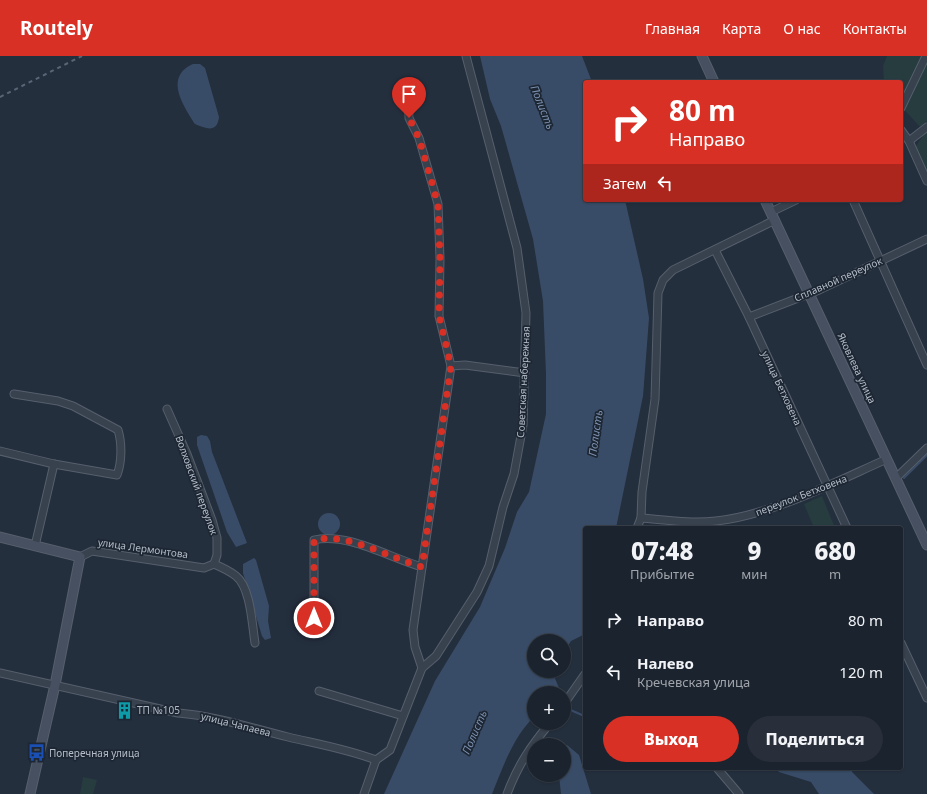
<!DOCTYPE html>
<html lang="ru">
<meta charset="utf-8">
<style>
body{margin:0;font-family:"Noto Sans",sans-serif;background:#282f3a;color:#f1f3f6;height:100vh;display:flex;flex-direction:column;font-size:15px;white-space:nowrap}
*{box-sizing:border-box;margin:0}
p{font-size:13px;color:#a0a4aa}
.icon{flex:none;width:22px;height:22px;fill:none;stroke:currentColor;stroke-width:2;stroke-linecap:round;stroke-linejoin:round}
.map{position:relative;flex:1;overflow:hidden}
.side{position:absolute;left:583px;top:470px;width:320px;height:244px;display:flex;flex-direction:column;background:#1b232e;border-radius:4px;box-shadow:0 1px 3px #0004,0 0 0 1px #39404a}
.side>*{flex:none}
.guide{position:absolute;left:583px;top:24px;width:320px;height:122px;border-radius:4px;box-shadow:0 1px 3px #0004,0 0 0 1px #39404a;background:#d93025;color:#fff;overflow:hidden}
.tools{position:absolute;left:527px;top:578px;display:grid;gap:8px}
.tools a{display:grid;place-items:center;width:44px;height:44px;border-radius:50%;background:#1b232e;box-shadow:0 1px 3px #0004,0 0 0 1px #39404a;font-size:20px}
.pin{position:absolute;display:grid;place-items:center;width:34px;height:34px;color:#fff;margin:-41px -17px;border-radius:50% 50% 50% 0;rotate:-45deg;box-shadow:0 0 4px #0007}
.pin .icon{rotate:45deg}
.me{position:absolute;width:44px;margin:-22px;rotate:0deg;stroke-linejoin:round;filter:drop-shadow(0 0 3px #0008)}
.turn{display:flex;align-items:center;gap:14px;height:84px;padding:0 20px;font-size:18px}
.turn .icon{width:52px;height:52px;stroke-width:2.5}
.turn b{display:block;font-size:28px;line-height:34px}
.then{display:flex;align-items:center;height:38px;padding:0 20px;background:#0003;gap:8px;font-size:15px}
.eta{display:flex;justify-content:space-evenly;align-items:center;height:68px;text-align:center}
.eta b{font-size:24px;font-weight:800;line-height:28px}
.cta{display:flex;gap:8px;margin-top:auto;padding:8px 20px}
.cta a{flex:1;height:46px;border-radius:24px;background:#d93025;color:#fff;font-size:16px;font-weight:800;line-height:46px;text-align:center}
.cta a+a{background:#282f3a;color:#f1f3f6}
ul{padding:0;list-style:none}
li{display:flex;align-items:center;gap:12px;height:52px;padding:0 20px}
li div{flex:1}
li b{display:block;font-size:15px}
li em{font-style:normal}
header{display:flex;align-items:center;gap:24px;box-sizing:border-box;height:56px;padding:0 20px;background:#d93025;color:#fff}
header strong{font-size:19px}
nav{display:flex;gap:22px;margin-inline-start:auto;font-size:14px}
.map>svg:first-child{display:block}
.green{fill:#263c3f}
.water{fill:#394c67}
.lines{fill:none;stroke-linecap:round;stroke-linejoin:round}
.stream{stroke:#394c67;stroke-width:2}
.street-casing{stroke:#565f6c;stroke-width:9}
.secondary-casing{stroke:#565f6c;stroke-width:11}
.street{stroke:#38414e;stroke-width:7}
.secondary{stroke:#465061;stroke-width:9}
.rail{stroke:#5a6575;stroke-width:2;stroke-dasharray:4 4;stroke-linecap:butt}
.route{stroke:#d93025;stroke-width:7;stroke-dasharray:0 12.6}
.labels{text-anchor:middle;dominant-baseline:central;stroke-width:3.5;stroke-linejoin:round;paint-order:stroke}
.street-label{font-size:10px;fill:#b4bcc9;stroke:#1d2633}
.poi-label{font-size:10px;fill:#b4bcc9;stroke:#1d2633;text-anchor:start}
.water-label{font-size:11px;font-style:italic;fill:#7c92b1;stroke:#1d2633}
</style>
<header>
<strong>Routely</strong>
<nav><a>Главная</a><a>Карта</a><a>О нас</a><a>Контакты</a></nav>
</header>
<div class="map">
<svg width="927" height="738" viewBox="0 0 927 738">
<rect width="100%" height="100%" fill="#242f3e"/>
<g class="green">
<polygon points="887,0 927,0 927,65 922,73 901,50 901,26 884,26 883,10"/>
<polygon points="927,73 927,118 915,92"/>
<polygon points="822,440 835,472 814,472 804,448"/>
<polygon points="83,721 97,724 93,738 80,738"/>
</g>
<g class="water">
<path d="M480,0H582L592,26H585V144H625L643,223L649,262L643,340L616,472H585V578L571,585L564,596V585H534V615H552L561,637H534V661C513,681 503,711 492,738H384L435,625L480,551L505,492L517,456L529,436L546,358V318L543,245L533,183L501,70L490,43Z"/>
<path d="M193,8H200L205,12L219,61C217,77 207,73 195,68C183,49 164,21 193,8Z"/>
<polygon points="201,379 207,380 210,385 212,396 247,487 236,491 227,476 197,389 197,381"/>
<circle cx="329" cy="468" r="11"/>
<polygon points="254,502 256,504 269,550 268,565 271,582 265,584 262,580 243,517 243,508"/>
<polygon points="564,689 567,689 579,699 591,738 561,738 559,719 564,719"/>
<polygon points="775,712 852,712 852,716 874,738 819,738 811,726 779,716"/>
</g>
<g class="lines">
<g class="stream">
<polyline points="904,422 927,399"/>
<polyline points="566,652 582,659 585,658"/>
</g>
<defs>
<g id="street">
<polyline points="408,41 409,62 419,82 438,148 440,203 439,260 451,310 413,574 415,591 422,612"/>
<polyline points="901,52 926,0"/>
<polyline points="901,74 909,85 927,125"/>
<polyline points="909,85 927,71"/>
<polyline points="853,144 927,309"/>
<polyline points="771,156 796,144"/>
<polyline points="715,194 749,261 847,472"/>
<polyline points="749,261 819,234 927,183"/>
<polyline points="451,310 465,309 525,317"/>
<polyline points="167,353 187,398 212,464 217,482 217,499 214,508"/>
<path d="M0,395L54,408L117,419C122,406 122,387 118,374L73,350L58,345L14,338"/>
<polyline points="896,422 927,392"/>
<path d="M641,462C666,464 691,468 716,465C772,459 835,426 887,403"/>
<polyline points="637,472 641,462 642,436 655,343 658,237 663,224 673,214 775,164"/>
<polyline points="35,490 54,408"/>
<polyline points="80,501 92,495 204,512 214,508"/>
<path d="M214,508C221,511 230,515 236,520C251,532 252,569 255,587"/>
<path d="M314,562V484C347,476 390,502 422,511"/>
<polyline points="901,587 927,642"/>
<path d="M0,617L178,657C216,660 251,672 288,681C318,688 347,693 376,704"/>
<polyline points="319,635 403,660"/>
<polyline points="564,648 585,618"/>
<polyline points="717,712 739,738"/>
<polyline points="364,738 376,704 390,694 422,612 436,600 477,536 489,510 503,451 514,418 523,369 526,257 517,192 466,0"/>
<path d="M507,738C518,709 530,691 550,667"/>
</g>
<g id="secondary">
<polyline points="702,0 714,26"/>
<polyline points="765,144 927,489"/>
<polyline points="0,481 80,501 55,629 30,738"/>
</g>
</defs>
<use href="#street" class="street-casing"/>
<use href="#secondary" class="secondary-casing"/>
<use href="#street" class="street"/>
<use href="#secondary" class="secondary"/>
<polyline class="rail" points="0,41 82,0"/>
</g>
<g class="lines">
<path class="route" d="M314,562V484C347,476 390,502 422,511L451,310L439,260L440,203L438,148L419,82L409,62"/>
</g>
<defs>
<symbol id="building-bare" viewBox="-9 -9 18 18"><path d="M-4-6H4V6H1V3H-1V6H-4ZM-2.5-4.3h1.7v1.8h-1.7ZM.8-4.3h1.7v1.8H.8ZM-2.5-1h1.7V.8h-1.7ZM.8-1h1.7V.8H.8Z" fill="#0f9aa8" stroke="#1d2633" stroke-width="2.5" paint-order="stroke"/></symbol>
<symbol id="bus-bare" viewBox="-9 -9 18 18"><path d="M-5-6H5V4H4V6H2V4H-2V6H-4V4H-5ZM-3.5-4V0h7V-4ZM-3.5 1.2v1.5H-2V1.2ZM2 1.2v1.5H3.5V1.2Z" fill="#1a4fb4" stroke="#1d2633" stroke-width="2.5" paint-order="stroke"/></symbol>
</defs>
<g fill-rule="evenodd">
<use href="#building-bare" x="112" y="642" width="25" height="25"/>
<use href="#bus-bare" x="24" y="684" width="25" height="25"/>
</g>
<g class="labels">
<g class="street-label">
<text transform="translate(838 223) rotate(-24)">Сплавной переулок</text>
<text transform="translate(857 312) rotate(65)">Яковлева улица</text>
<text transform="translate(523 326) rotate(-87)">Советская набережная</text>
<text transform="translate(782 332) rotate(65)">улица Бетховена</text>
<text transform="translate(197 429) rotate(70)">Волховский переулок</text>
<text transform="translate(801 439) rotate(-21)">переулок Бетховена</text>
<text transform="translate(143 492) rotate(8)">улица Лермонтова</text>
<text transform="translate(236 668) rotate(14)">улица Чапаева</text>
</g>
<g class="poi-label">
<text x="137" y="654">ТП №105</text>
<text x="49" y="697">Поперечная улица</text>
</g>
<g class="water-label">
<text transform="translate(543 51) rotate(68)">Полисть</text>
<text transform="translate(595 377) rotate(-82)">Полисть</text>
<text transform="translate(474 676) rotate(-67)">Полисть</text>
</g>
</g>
</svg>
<div class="tools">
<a><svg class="icon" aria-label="search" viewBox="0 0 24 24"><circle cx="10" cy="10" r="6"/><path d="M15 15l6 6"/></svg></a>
<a>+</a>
<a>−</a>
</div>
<div class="pin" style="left:409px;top:62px;background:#d93025"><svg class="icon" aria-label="arrive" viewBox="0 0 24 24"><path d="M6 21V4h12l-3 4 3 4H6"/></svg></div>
<svg class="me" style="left:314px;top:562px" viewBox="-20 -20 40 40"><circle r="17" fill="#d93025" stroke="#fff" stroke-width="3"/><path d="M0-11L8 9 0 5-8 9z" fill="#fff"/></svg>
<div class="guide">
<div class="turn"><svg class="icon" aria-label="right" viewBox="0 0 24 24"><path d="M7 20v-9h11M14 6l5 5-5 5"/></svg><div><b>80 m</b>Направо</div></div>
<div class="then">Затем<svg class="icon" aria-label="left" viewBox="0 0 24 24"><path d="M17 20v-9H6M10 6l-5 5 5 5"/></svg></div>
</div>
<section class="side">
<div class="eta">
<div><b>07:48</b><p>Прибытие</p></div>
<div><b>9</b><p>мин</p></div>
<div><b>680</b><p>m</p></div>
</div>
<ul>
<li><svg class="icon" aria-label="right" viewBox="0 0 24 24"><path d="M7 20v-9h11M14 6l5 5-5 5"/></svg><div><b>Направо</b></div><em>80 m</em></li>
<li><svg class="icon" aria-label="left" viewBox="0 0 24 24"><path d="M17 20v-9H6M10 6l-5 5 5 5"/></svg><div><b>Налево</b><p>Кречевская улица</p></div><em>120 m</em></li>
</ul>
<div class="cta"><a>Выход</a><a>Поделиться</a></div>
</section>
</div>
